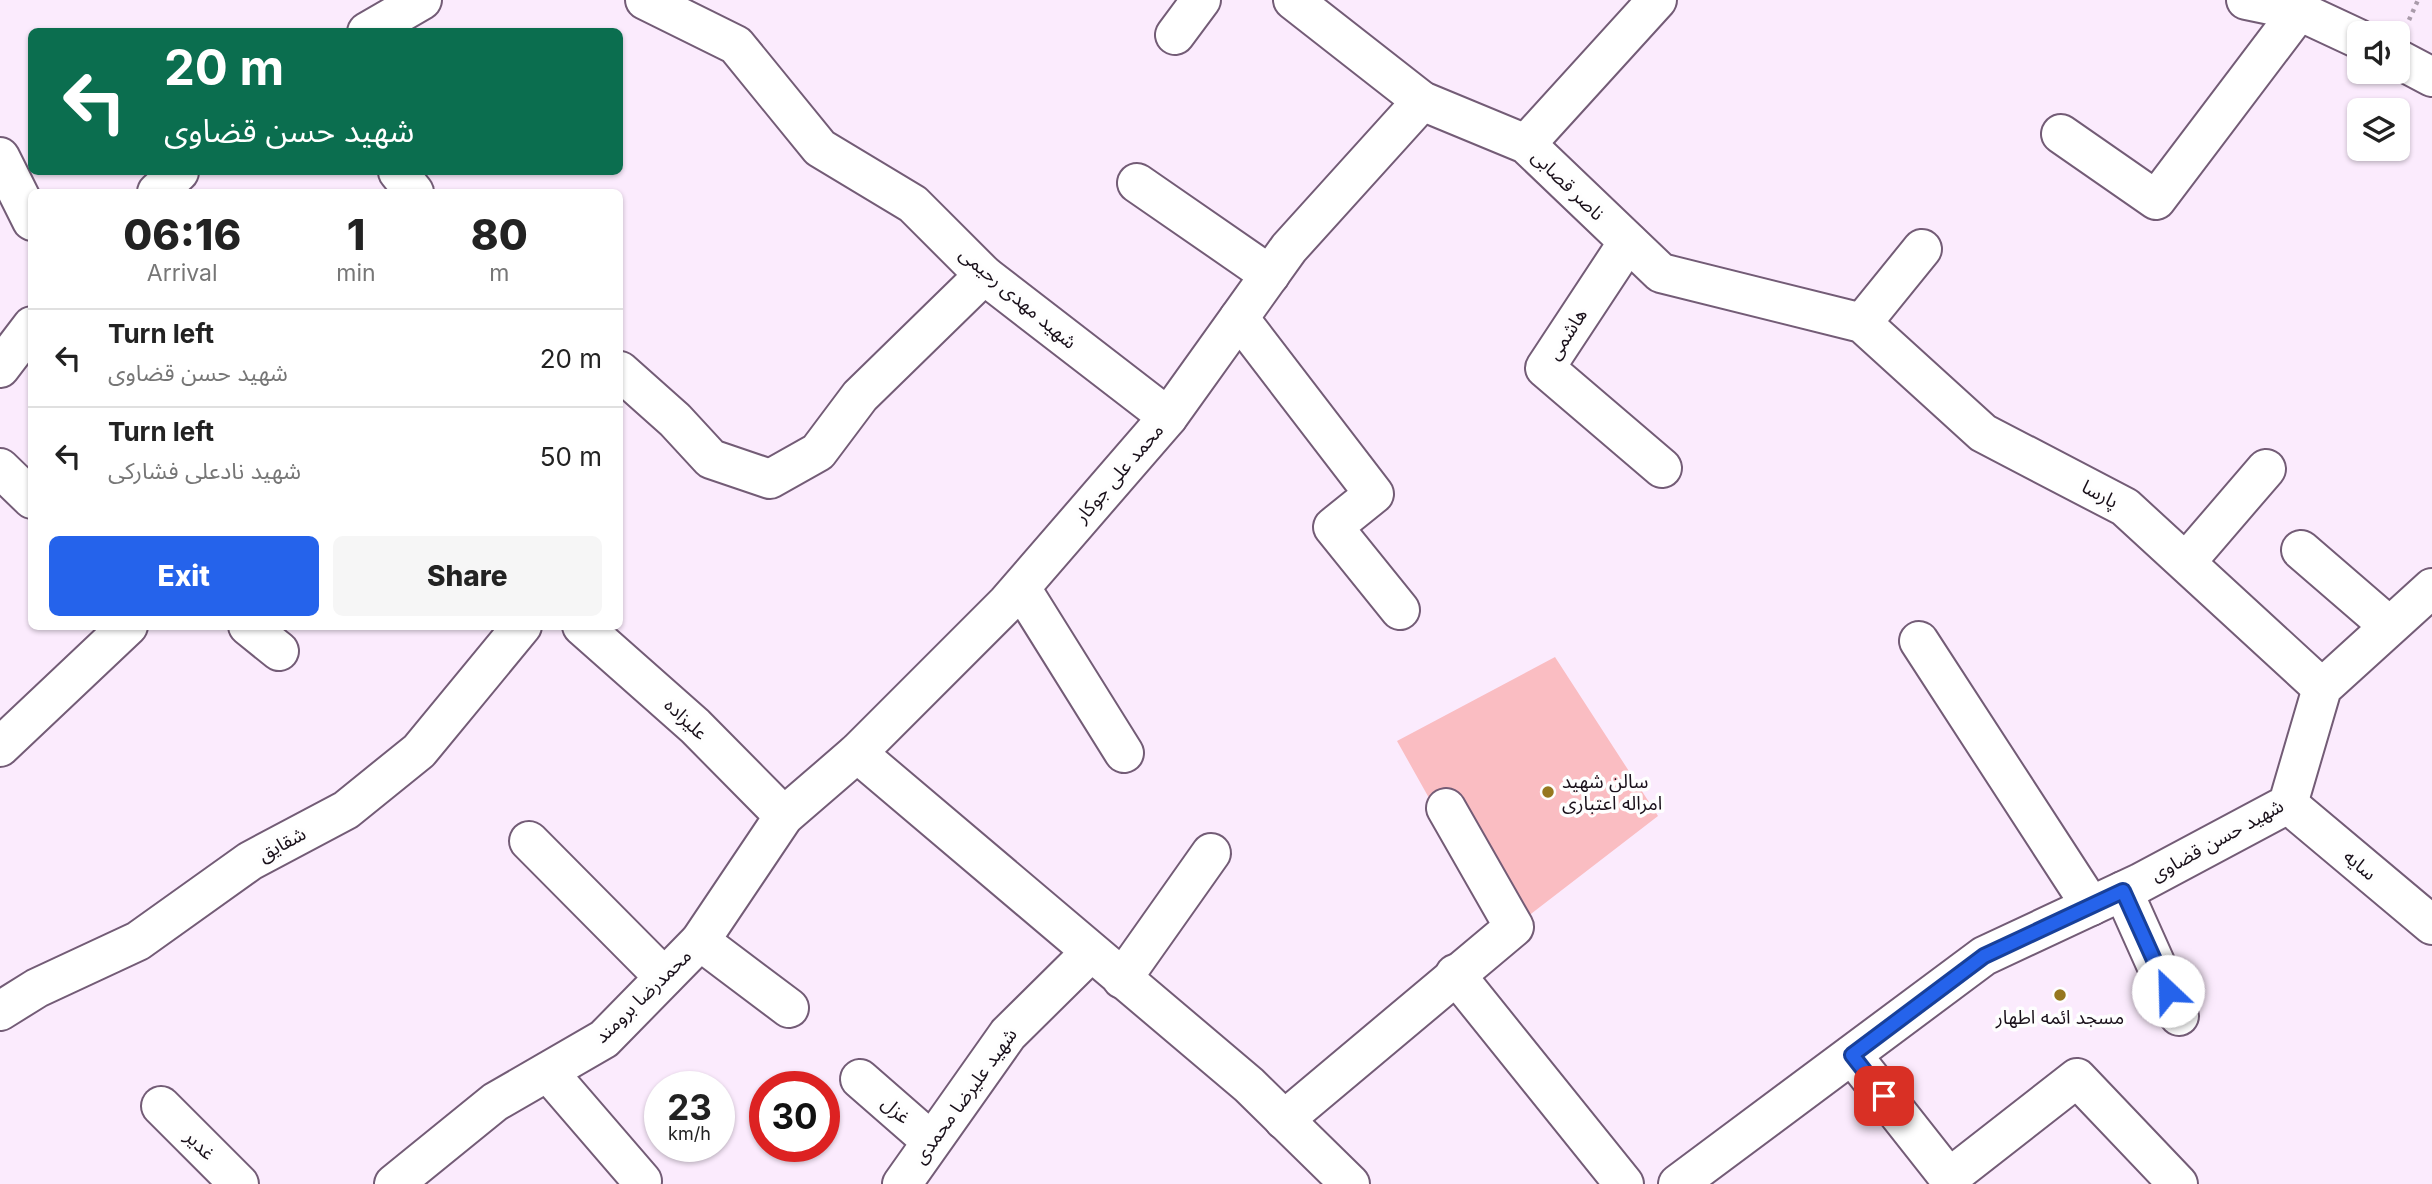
<!DOCTYPE html>
<meta charset="utf-8">
<style>
body{margin:0;font-family:Inter,"Noto Sans Arabic",sans-serif;background:#f6f6f6;color:#222;height:100vh;display:flex;flex-direction:column;font-size:26px;white-space:nowrap}
*{box-sizing:border-box;margin:0}
p{font-size:23px;color:#767676}
.icon{flex:none;width:38px;height:38px;fill:none;stroke:currentColor;stroke-width:2;stroke-linecap:round;stroke-linejoin:round}
.map{position:relative;flex:1;overflow:hidden}
.sheet{position:absolute;left:28px;top:189px;width:595px;height:441px;display:flex;flex-direction:column;background:#fff;border-radius:10px;box-shadow:0 2px 5px #0004}
.sheet>*{flex:none}
.guide{position:absolute;left:28px;top:28px;width:595px;height:147px;border-radius:10px;box-shadow:0 2px 5px #0004;background:#0b6e4f;color:#fff;overflow:hidden}
.tools{position:absolute;left:2347px;top:21px;display:grid;gap:14px}
.tools a{display:grid;place-items:center;width:63px;height:63px;border-radius:10px;background:#fff;box-shadow:0 2px 5px #0004;font-size:35px}
.speed{position:absolute;left:644px;top:1071px;display:flex;gap:14px;font-size:35px;font-weight:700;text-align:center}
.speed>*{display:grid;place-content:center;width:91px;height:91px;border-radius:50%;background:#fff;box-shadow:0 2px 5px #0004;line-height:1}
.speed small{font-size:18px;font-weight:400}
.speed .limit{border:10px solid #d22;background:#fff;color:#111}
.pin{position:absolute;display:grid;place-items:center;width:60px;height:60px;color:#fff;margin:-30px;border-radius:14px;box-shadow:0 4px 10px #0006}
.me{position:absolute;width:77px;margin:-38px;rotate:336deg;stroke-linejoin:round;filter:drop-shadow(0 0 5px #0008)}
.turn{display:flex;align-items:center;gap:24px;height:147px;padding:0 21px;font-size:32px}
.turn .icon{width:91px;height:91px;stroke-width:2.5}
.turn b{display:block;font-size:49px;line-height:60px}
.eta{display:flex;justify-content:space-evenly;align-items:center;height:119px;text-align:center}
.eta b{font-size:42px;font-weight:800;line-height:49px}
.button{display:flex;gap:14px;margin-top:auto;padding:14px 21px}
.button a{flex:1;height:80px;border-radius:10px;background:#2563eb;color:#fff;font-size:28px;font-weight:800;line-height:80px;text-align:center}
.button a+a{background:#f6f6f6;color:#222}
ul{padding:0;list-style:none}
li{display:flex;align-items:center;gap:21px;height:98px;padding:0 21px;border-top:2px solid #e0e0e0}
li div{flex:1}
li b{display:block;font-size:26px}
li em{font-style:normal}
.map>svg:first-child{display:block}
.grass{fill:#fabdc2}
.lines{fill:none;stroke-linecap:round;stroke-linejoin:round}
.minor-casing{stroke:#735c76;stroke-width:42}
.path{stroke:#a99baa;stroke-width:4.5;stroke-dasharray:3.5 5;stroke-linecap:butt}
.minor{stroke:#fff;stroke-width:38}
.route-casing{stroke:#184099;stroke-width:18}
.route{stroke:#2563eb;stroke-width:12}
.poi-dot{fill:#96771f;stroke:#fefefe;stroke-width:2.5}
.labels{text-anchor:middle;dominant-baseline:central;stroke-width:7;stroke-linejoin:round;paint-order:stroke}
.street-label{font-size:19px;fill:#19101a;stroke:#fefefe}
.poi-label{font-size:19px;fill:#19101a;stroke:#fefefe;text-anchor:start}
</style>
<div class="map">
<svg width="2432" height="1184" viewBox="0 0 2432 1184">
<rect width="100%" height="100%" fill="#fbebfd"/>
<polygon class="grass" points="1555,657 1658,816 1514,927 1450,788 1429,798 1397,741"/>
<g class="lines">
<defs>
<g id="minor">
<polyline points="645,0 736,45 820,148 913,204 984,275 1168,417"/>
<polyline points="1293,0 1422,101 1526,144 1661,273 1862,323 1983,433 2125,507 2322,688"/>
<polyline points="2246,0 2299,11 2359,39"/>
<polyline points="367,32 422,0"/>
<polyline points="1175,35 1201,0"/>
<polyline points="2398,59 2432,77"/>
<polyline points="2061,134 2156,200 2299,11"/>
<polyline points="1526,144 1657,0"/>
<polyline points="0,157 32,221"/>
<polyline points="398,172 414,192"/>
<polyline points="1137,183 1270,275"/>
<polyline points="157,192 179,172"/>
<polyline points="1628,242 1545,368 1662,468"/>
<polyline points="1239,318 1374,494 1333,527 1400,610"/>
<polyline points="1862,323 1922,249"/>
<polyline points="0,368 32,326"/>
<polyline points="620,371 675,420 711,459 770,479 818,452 860,396 984,275"/>
<polyline points="0,468 32,499"/>
<polyline points="2301,550 2389,626"/>
<polyline points="2186,562 2266,469"/>
<polyline points="1021,588 1124,753"/>
<polyline points="248,626 279,651"/>
<polyline points="582,626 695,726 784,816"/>
<polyline points="1919,641 2091,906"/>
<polyline points="0,747 128,626"/>
<polyline points="857,753 1249,1085 1350,1184"/>
<polyline points="2288,804 2432,925"/>
<polyline points="529,841 664,977"/>
<polyline points="2123,891 2179,1016"/>
<polyline points="700,941 789,1008"/>
<polyline points="1455,974 1624,1184"/>
<polyline points="1122,979 1211,853"/>
<polyline points="0,1011 37,988 138,941 250,861 346,810 419,751 522,626"/>
<polyline points="1852,1055 1949,1178 2077,1078 2178,1184"/>
<polyline points="548,1072 642,1181"/>
<polyline points="860,1079 931,1141"/>
<polyline points="161,1106 239,1184"/>
<polyline points="1284,1120 1514,927 1446,808"/>
<polyline points="394,1184 495,1102 604,1039 700,941 784,816 857,753 1007,603 1168,417 1289,248 1422,101"/>
<polyline points="902,1184 1008,1034 1091,952"/>
<polyline points="1678,1184 1984,956 2140,883 2288,804 2322,688 2432,588"/>
</g>
</defs>
<use href="#minor" class="minor-casing"/>
<polyline class="path" points="2409,20 2418,0"/>
<use href="#minor" class="minor"/>
</g>
<g class="lines">
<defs>
<polyline id="route" points="1884,1096 1852,1055 1984,956 2123,891 2168,991"/>
</defs>
<use href="#route" class="route-casing"/>
<use href="#route" class="route"/>
</g>
<g class="poi-dot">
<circle cx="1548" cy="792" r="7"/>
<circle cx="2060" cy="995" r="7"/>
</g>
<g class="labels">
<g class="street-label">
<text transform="translate(1568 185) rotate(44)">ناصر قصابی</text>
<text transform="translate(1018 298) rotate(40)">شهید مهدی رحیمی</text>
<text transform="translate(1567 334) rotate(-57)">هاشمی</text>
<text transform="translate(1119 473) rotate(-49)">محمد علی جوکار</text>
<text transform="translate(2100 494) rotate(28)">پارسا</text>
<text transform="translate(686 719) rotate(43)">علیزاده</text>
<text transform="translate(2217 840) rotate(-29)">شهید حسن قضاوی</text>
<text transform="translate(282 844) rotate(-28)">شقایق</text>
<text transform="translate(2360 865) rotate(40)">سایه</text>
<text transform="translate(643 996) rotate(-44)">محمدرضا برومند</text>
<text transform="translate(965 1096) rotate(-54)">شهید علیرضا محمدی</text>
<text transform="translate(896 1110) rotate(41)">غزل</text>
<text transform="translate(200 1145) rotate(45)">غدیر</text>
</g>
<g class="poi-label">
<text x="1562" y="781">سالن شهید<tspan x="1562" dy="22">امراله اعتباری</tspan></text>
<text x="2060" y="1017" text-anchor="middle">مسجد ائمه اطهار</text>
</g>
</g>
</svg>
<div class="tools">
<a><svg class="icon" aria-label="sound" viewBox="0 0 24 24"><path d="M4 9h4l5-4v14l-5-4H4zM17 9q2 3 0 6"/></svg></a>
<a><svg class="icon" aria-label="layers" viewBox="0 0 24 24"><path d="M12 4l9 5-9 5-9-5zM3 14l9 5 9-5"/></svg></a>
</div>
<div class="speed"><div>23<small>km/h</small></div><div class="limit">30</div></div>
<div class="pin" style="left:1884px;top:1096px;background:#d93025"><svg class="icon" aria-label="arrive" viewBox="0 0 24 24"><path d="M6 21V4h12l-3 4 3 4H6"/></svg></div>
<svg class="me" style="left:2168px;top:991px" viewBox="-20 -20 40 40"><circle r="19" fill="#fff"/><path d="M0-13L10 11 0 6-10 11z" fill="#2563eb"/></svg>
<div class="guide">
<div class="turn"><svg class="icon" aria-label="left" viewBox="0 0 24 24"><path d="M17 20v-9H6M10 6l-5 5 5 5"/></svg><div><b>20 m</b>شهید حسن قضاوی</div></div>
</div>
<section class="sheet">
<div class="eta">
<div><b>06:16</b><p>Arrival</p></div>
<div><b>1</b><p>min</p></div>
<div><b>80</b><p>m</p></div>
</div>
<ul>
<li><svg class="icon" aria-label="left" viewBox="0 0 24 24"><path d="M17 20v-9H6M10 6l-5 5 5 5"/></svg><div><b>Turn left</b><p>شهید حسن قضاوی</p></div><em>20 m</em></li>
<li><svg class="icon" aria-label="left" viewBox="0 0 24 24"><path d="M17 20v-9H6M10 6l-5 5 5 5"/></svg><div><b>Turn left</b><p>شهید نادعلی فشارکی</p></div><em>50 m</em></li>
</ul>
<div class="button"><a>Exit</a><a>Share</a></div>
</section>
</div>
